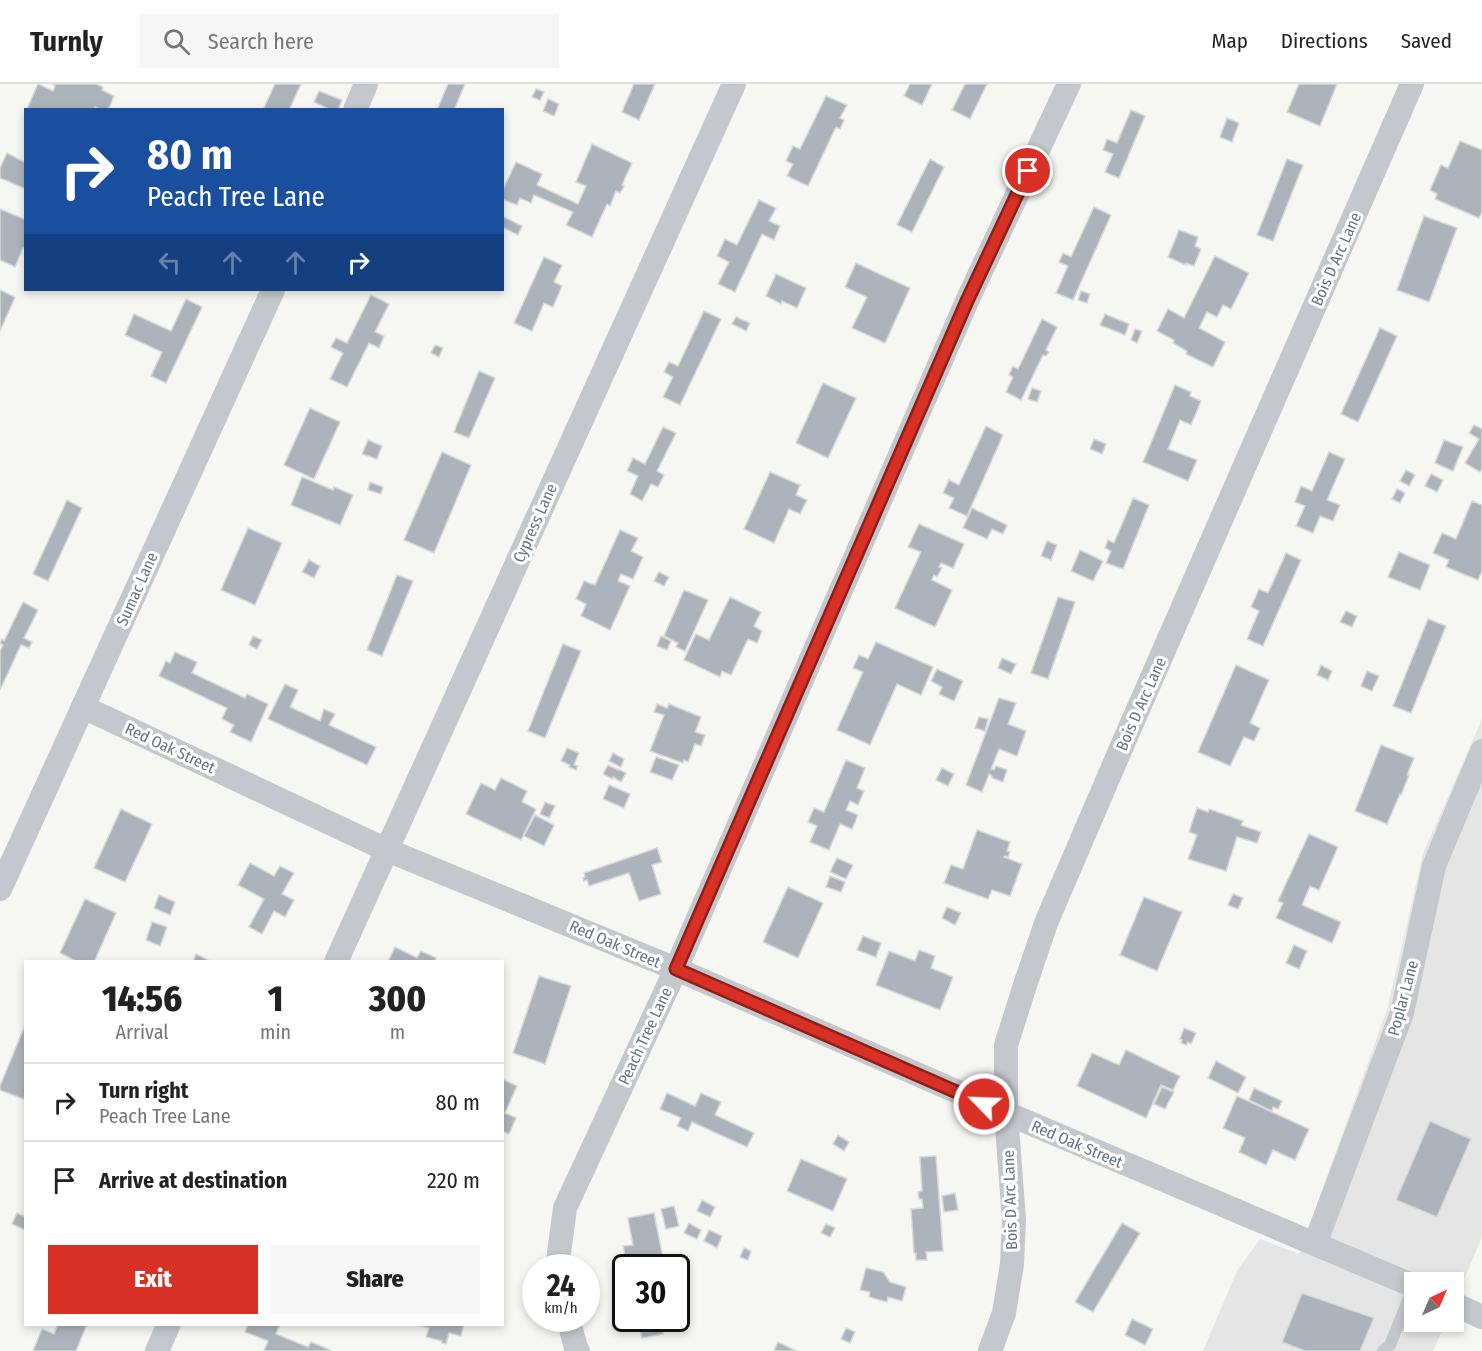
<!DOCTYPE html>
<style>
body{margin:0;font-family:"Fira Sans Condensed",sans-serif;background:#f6f6f6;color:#222;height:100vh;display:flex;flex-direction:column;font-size:22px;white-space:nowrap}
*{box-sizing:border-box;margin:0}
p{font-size:20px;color:#767676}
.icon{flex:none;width:33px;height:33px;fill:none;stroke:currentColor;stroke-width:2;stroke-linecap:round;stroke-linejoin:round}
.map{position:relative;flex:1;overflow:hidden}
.side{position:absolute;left:24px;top:876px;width:480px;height:366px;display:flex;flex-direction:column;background:#fff;border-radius:0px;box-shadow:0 3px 9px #0003}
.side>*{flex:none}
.hud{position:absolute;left:24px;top:24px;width:480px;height:183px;border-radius:0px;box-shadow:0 3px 9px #0003;background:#1a4fa0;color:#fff;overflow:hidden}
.needle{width:39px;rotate:44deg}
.buttons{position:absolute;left:1404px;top:1188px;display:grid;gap:12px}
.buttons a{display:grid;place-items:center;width:60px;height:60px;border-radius:0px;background:#fff;box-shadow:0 3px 9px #0003;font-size:30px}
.speed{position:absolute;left:522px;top:1170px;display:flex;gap:12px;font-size:30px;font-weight:700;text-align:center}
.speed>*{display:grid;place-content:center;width:78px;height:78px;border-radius:50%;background:#fff;box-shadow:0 3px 9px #0003;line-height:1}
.speed small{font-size:15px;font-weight:400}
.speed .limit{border:3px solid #111;border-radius:9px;background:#fff;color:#111}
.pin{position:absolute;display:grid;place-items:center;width:51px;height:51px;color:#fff;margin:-26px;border:3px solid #fff;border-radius:50%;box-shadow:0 2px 6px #0007}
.me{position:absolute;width:66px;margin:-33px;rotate:294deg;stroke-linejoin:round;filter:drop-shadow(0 0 4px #0008)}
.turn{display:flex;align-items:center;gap:21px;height:126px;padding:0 24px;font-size:27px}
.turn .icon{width:78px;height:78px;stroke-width:2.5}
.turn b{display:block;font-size:42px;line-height:51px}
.lanes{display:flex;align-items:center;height:57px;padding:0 24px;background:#0003;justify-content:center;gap:30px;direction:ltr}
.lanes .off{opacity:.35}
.eta{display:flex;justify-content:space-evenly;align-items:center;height:102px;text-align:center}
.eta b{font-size:36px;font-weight:800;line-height:42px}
.action{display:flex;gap:12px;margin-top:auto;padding:12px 24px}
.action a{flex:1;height:69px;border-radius:0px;background:#d93025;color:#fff;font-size:24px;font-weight:800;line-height:69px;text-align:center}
.action a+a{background:#f6f6f6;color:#222}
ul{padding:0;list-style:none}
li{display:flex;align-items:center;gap:18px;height:78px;padding:0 24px;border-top:2px solid #e0e0e0}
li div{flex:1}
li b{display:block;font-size:22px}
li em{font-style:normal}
header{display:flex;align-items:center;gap:36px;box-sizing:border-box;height:84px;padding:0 30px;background:#fff;border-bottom:2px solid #e0e0e0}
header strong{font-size:28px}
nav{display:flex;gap:33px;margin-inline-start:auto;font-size:21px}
.search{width:420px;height:54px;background:#f6f6f6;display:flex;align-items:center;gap:15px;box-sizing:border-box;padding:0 21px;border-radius:0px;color:#767676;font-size:22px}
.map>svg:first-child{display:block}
.built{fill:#e4e5e4}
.building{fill:#adb3ba;stroke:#d8d8d6;stroke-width:1.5}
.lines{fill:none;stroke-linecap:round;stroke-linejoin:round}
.lane{stroke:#c4c7cb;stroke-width:12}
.street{stroke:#c4c7cb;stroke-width:24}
.route-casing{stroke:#8d1f18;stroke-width:15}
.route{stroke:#d93025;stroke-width:10}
.labels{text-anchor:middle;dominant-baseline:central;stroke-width:6;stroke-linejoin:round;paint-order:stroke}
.street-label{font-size:16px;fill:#657384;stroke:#fff}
</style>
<header>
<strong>Turnly</strong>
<div class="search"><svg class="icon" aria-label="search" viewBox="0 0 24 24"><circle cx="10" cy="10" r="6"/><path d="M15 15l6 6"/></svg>Search here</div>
<nav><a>Map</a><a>Directions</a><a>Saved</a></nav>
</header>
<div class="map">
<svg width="1482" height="1267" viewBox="0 0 1482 1267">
<rect width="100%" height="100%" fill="#f6f6f3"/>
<polygon class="built" points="1482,635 1482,1153 1454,1219 1454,1198 1414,1198 1414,1238 1446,1238 1433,1267 1203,1267 1237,1187 1260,1155 1299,1170 1387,926 1423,770"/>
<g class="building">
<polygon points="38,0 53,7 55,2 53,0 96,0 103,3 102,6 114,12 108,26 101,26 95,23 94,26 28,26 27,25"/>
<polygon points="275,0 301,0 289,26 263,26"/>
<polygon points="448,0 465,0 454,26 437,26"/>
<polygon points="634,0 655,0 639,36 622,28"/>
<polygon points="910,0 932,0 922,21 904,12"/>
<polygon points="965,0 987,0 970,35 952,26"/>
<polygon points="1299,0 1337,0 1320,42 1287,28"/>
<polygon points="536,5 544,8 540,16 532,13"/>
<polygon points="319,7 342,16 338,26 331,26 314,18"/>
<polygon points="826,12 847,21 840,34 844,36 840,45 836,43 808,102 787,92 793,80 786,77 793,62 800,65"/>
<polygon points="548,15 559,20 554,32 543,27"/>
<polygon points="1131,26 1145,32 1119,94 1105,88 1113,70 1103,66 1107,55 1117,59"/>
<polygon points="1227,34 1239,39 1232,58 1220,53"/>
<polygon points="1460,57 1482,66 1482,128 1479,134 1435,115 1437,110 1430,106 1441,81 1448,84"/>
<polygon points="592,60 632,79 622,101 624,102 620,109 616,107 610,122 607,120 592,153 566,141 573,128 534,111 531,119 520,114 517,121 502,115 502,108 516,78 542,90 537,101 578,120 586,102 576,98"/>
<polygon points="7,69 24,78 26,76 26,105 0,94 0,84"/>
<polygon points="930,75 944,83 912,148 897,141"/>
<polygon points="1287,75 1303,81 1273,157 1257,151"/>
<polygon points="759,116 776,124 769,137 780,142 774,156 762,150 735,208 718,200 729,178 717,172 725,155 737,161"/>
<polygon points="1094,123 1111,131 1073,216 1056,209 1068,182 1059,178 1063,169 1071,173"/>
<polygon points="0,125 26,136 26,165 23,164 15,183 0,176"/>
<polygon points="502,132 522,142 518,151 502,143"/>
<polygon points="1424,132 1457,144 1429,218 1397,206"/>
<polygon points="1179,146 1198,153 1195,162 1201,165 1194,182 1186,179 1186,181 1168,173"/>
<polygon points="1215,172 1249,189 1231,225 1223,221 1217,233 1207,228 1199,244 1225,258 1213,283 1186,270 1187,267 1173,259 1174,256 1157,247 1168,225 1184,234"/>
<polygon points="544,173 562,181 554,198 562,202 553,223 544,219 532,247 514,239"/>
<polygon points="856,179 910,204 885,259 852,244 867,213 845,203"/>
<polygon points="776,190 806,204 797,224 782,217 781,220 766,212"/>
<polygon points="0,206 15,213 0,247"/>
<polygon points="1081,207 1090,210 1087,219 1078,216"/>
<polygon points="371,211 389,220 375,248 384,252 379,264 369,259 347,303 330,295 343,269 331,263 336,254 347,259"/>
<polygon points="186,215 202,223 166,299 151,292 162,268 125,251 134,230 171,247"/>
<polygon points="704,227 721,235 680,321 663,313 673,293 664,288 669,278 678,282"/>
<polygon points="1105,230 1129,240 1125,251 1100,241"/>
<polygon points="736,233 750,239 746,247 732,240"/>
<polygon points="1042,235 1057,243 1046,266 1049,268 1046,272 1043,271 1021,316 1006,308 1013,293 1009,291 1013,282 1018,285"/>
<polygon points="1380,244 1397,252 1358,338 1341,330"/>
<polygon points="1135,245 1142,247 1137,259 1131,256"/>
<polygon points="435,261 443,264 439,273 431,269"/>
<polygon points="479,287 495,294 469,354 454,348"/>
<polygon points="823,299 856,314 828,374 796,359"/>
<polygon points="1175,301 1191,308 1190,312 1201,317 1191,341 1180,336 1168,365 1197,376 1188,397 1143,378"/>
<polygon points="1032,304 1041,307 1037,318 1028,315"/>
<polygon points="310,324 340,338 314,395 284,381"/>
<polygon points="1474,341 1482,345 1482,385 1480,388 1465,379 1479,355 1469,349"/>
<polygon points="986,342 1003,351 967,432 949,424 954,414 943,409 949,396 959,401"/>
<polygon points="663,343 676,349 657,387 664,391 658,403 651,400 642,417 630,410 638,392 627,387 633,374 645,380"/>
<polygon points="1094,355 1106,360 1102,370 1090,365"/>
<polygon points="368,356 382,362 377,375 362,370"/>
<polygon points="1444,356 1463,363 1453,387 1435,379"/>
<polygon points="442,368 471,381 434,469 404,456"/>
<polygon points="1329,368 1345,375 1327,416 1340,421 1333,437 1320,432 1313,449 1296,442 1305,422 1295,418 1301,402 1312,407"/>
<polygon points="1406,386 1415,391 1409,402 1400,397"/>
<polygon points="770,388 800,401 796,411 807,416 800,430 789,425 774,459 744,445"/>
<polygon points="1431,390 1443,396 1437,408 1425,402"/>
<polygon points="302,393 333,406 334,403 353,411 340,441 291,421"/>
<polygon points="370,398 383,403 381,410 368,406"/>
<polygon points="1397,405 1405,409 1400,419 1392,415"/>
<polygon points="1133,414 1149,421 1123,485 1106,479 1111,467 1105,464 1108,456 1114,459"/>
<polygon points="67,416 82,424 48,497 33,490"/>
<polygon points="1472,417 1482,421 1482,487 1478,496 1446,483 1449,476 1433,469 1442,449 1456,455"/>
<polygon points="972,424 1007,441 1003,450 992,445 987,455 963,444"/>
<polygon points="919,440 964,460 953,484 941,479 939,483 942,484 937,493 934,491 932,496 952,506 935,543 895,524 921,468 908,463"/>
<polygon points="248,444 282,459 255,521 221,506"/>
<polygon points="620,446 638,454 631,467 643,473 633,495 621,490 618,497 630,502 610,546 581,532 586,520 576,515 584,497 595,501"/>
<polygon points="1047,457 1057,461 1051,476 1041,472"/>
<polygon points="1080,466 1103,477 1093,497 1071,487"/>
<polygon points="1399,468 1430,481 1420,506 1388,493"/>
<polygon points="1286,469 1301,476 1263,562 1247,555 1259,527 1251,523 1259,505 1268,509"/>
<polygon points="309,476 320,482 314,494 302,488"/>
<polygon points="659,488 669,493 664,502 654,497"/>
<polygon points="397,491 413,497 382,572 367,566"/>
<polygon points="684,506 708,516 685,567 676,563 678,559 664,552"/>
<polygon points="730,513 761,528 754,542 762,547 757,559 748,555 731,591 722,587 720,593 684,576 696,550 709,556"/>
<polygon points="1058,513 1075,518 1048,595 1031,589"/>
<polygon points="23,518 38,526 24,554 32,558 29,564 21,561 0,606 0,567 3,561 0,559 2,555 4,557"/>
<polygon points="1346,527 1357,532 1352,543 1340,538"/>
<polygon points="1428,535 1446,542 1411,629 1393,622"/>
<polygon points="253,552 262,556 257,565 249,561"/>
<polygon points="661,552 671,557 667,566 657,562"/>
<polygon points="876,558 933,583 921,611 897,600 870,661 837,646 863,588 853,584 859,571 868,575"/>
<polygon points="563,560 581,567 545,654 528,647"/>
<polygon points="175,568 197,578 192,589 245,614 247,610 268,620 251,658 230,648 234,641 222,635 227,624 159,592 166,577 170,579"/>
<polygon points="1002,574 1016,580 1011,590 998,584"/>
<polygon points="1236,581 1269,596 1250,639 1260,644 1254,657 1244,653 1230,682 1198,668"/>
<polygon points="1321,581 1332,587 1328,596 1317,591"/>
<polygon points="937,585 963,597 954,617 939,610 942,603 931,597"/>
<polygon points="1367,587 1379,592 1372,607 1361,602"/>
<polygon points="285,600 298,606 290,623 320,637 324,625 335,630 329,641 376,663 367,681 268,635"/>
<polygon points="999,614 1016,619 1008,640 1026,647 1017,672 999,665 991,685 994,686 996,682 1007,686 1003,698 992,694 992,692 989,690 982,708 966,701"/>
<polygon points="657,620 667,624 669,620 701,633 695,648 705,651 701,662 695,660 688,678 684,676 683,679 650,667 664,631 654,628"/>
<polygon points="979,633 988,635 985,647 975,644"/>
<polygon points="1381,661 1414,674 1407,691 1409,691 1401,711 1400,710 1387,740 1355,727"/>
<polygon points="567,664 579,669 574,681 578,682 576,686 569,683 570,681 561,677"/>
<polygon points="613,669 624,675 621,683 609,677"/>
<polygon points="656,673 679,681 672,696 650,688"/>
<polygon points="846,676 865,684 857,704 864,707 858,721 850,717 846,726 858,731 852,745 840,740 829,766 810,758 817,742 808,738 814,724 824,728"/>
<polygon points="608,681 618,686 618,685 626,689 621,698 613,693 612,695 603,690"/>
<polygon points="942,684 954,690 948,702 936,696"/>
<polygon points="501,694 527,707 522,718 536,725 521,756 466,730 481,699 495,706"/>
<polygon points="609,701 630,710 624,724 603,715"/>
<polygon points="545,718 555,722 549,734 540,730"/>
<polygon points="1197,724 1208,728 1209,725 1243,737 1241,741 1261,748 1257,759 1237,753 1226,787 1188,775 1197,751 1189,748"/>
<polygon points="121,725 152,740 125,798 94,784"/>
<polygon points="535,731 554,741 544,762 524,752"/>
<polygon points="977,746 1010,758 1007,767 1010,768 1008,773 1005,772 1004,773 1022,780 1010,812 992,806 988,815 944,799 951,781 963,785"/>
<polygon points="1309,750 1338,763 1319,806 1310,802 1302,821 1341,838 1332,859 1276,834 1283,819 1278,817"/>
<polygon points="657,764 662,778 652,781 661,810 639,817 629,789 589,802 587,796 584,797 583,794 585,793 584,789"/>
<polygon points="837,774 853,781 846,795 830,788"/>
<polygon points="250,779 274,792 280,782 294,789 282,810 294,816 285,833 274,827 262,850 249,843 264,815 238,801"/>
<polygon points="830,792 845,798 841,808 826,803"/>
<polygon points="788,803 823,819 798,874 763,858"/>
<polygon points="1233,810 1243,814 1238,825 1228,821"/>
<polygon points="159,811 175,818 170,831 154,824"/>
<polygon points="1144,813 1182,828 1157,887 1120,871"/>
<polygon points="85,815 116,829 94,878 78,878 60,869"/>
<polygon points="947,823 961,829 955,841 942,834"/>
<polygon points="152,838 167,843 160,862 146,856"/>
<polygon points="863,852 881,859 876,873 857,866"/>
<polygon points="1294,861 1307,867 1299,885 1286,879"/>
<polygon points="395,863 417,874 421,867 436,874 434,878 388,878"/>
<polygon points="919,866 935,872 931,884 953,893 940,926 876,901 889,867 915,877"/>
<polygon points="196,870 208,876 207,878 193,878"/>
<polygon points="539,892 571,902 545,980 513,969"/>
<polygon points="26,939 26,1016 0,1006 0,1002"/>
<polygon points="1184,944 1196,949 1191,960 1188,958 1186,961 1181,959 1182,956 1180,955"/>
<polygon points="1126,966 1180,992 1173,1006 1161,1001 1146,1034 1077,1002 1092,969 1119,981"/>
<polygon points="1216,977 1246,993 1238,1009 1208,994"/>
<polygon points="502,995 517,1002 505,1029 516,1034 509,1050 502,1047"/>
<polygon points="1162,1003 1174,1008 1165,1025 1154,1020"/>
<polygon points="1254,1004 1282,1017 1278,1025 1273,1023 1272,1027 1249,1016"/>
<polygon points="667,1009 695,1022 701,1009 721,1018 715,1031 754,1049 747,1063 692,1038 688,1047 677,1042 681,1034 660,1025"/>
<polygon points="1237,1012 1309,1045 1295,1076 1273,1066 1266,1081 1239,1068 1245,1054 1223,1044"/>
<polygon points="1430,1037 1471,1055 1437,1133 1396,1116"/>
<polygon points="838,1051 849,1058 844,1067 833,1060"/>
<polygon points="936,1072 943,1167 926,1168 927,1176 916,1176 916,1169 914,1169 911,1125 923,1124 922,1115 919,1115 918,1108 922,1107 920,1073"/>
<polygon points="801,1075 847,1095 833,1127 787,1107"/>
<polygon points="955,1109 958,1126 944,1128 942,1112"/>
<polygon points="702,1116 715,1123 710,1133 697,1127"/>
<polygon points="674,1122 679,1142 666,1145 661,1125"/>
<polygon points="17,1129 26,1133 25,1146 12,1140"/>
<polygon points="654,1129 665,1184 628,1184 623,1162 633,1161 628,1134"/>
<polygon points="689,1139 701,1146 697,1155 684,1149"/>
<polygon points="1122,1139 1140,1149 1093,1228 1075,1218"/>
<polygon points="826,1140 835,1144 830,1153 821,1149"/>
<polygon points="709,1146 722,1152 717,1164 704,1157"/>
<polygon points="744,1164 751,1167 748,1176 740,1173"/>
<polygon points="866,1184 883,1188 890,1198 906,1203 902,1217 888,1213 887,1218 869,1213 870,1208 860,1206"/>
<polygon points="1302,1209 1374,1234 1360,1267 1305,1267 1282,1258"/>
<polygon points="638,1234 660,1234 663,1250 642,1254"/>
<polygon points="1132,1235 1153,1245 1145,1261 1125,1251"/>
<polygon points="58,1240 87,1240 76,1267 33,1267 42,1245 54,1250"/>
<polygon points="248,1240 280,1240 276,1250 308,1263 311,1258 330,1266 329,1267 264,1267 268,1257 245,1248"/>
<polygon points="414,1240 464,1240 461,1252 449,1249 446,1260 442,1259 442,1257 426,1253 429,1244"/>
<polygon points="846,1244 855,1248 850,1259 841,1255"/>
<polygon points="778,1258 796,1267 774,1267"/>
</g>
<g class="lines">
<polyline class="lane" points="1383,1267 1390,1261 1414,1202"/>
<g class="street">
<polyline points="355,26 366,0"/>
<polyline points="83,623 387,766 676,885 1006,1029 1414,1202"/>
<polyline points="0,805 273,206"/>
<polyline points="336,878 734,0"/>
<polyline points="1315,1160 1402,929 1434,782 1482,667"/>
<polyline points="557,1184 565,1124 676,885 967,217 1069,0"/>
<polyline points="1454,1220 1482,1233"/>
<polyline points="568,1234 576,1264 578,1267"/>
<polyline points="157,1267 169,1240"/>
<polyline points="990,1267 1004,1229 1012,1180 1014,1136 1006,1029 1006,961 1026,898 1046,839 1122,662 1412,0"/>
</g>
</g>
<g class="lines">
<defs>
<polyline id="route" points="984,1020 676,885 967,217 1028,87"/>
</defs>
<use href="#route" class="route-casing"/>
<use href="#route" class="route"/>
</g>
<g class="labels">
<g class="street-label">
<text transform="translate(1336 175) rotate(-66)">Bois D Arc Lane</text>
<text transform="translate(535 439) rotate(-66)">Cypress Lane</text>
<text transform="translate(137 505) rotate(-66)">Sumac Lane</text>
<text transform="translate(1141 620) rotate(-66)">Bois D Arc Lane</text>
<text transform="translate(170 664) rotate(25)">Red Oak Street</text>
<text transform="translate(615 860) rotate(23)">Red Oak Street</text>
<text transform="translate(1403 914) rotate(-75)">Poplar Lane</text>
<text transform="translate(645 952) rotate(-65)">Peach Tree Lane</text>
<text transform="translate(1077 1060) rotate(23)">Red Oak Street</text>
<text transform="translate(1010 1116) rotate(-92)">Bois D Arc Lane</text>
</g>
</g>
</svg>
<div class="buttons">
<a><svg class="needle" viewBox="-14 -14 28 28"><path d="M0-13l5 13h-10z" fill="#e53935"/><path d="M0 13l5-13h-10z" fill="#767676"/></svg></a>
</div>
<div class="speed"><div>24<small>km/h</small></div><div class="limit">30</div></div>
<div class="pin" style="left:1028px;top:87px;background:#d93025"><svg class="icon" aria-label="arrive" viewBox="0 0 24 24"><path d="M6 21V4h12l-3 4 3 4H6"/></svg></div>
<svg class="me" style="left:984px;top:1020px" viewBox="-20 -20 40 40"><circle r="17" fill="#d93025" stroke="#fff" stroke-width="3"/><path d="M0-11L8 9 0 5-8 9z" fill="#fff"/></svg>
<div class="hud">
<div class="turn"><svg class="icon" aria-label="right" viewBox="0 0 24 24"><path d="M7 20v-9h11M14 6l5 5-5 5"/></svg><div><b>80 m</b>Peach Tree Lane</div></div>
<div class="lanes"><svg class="icon off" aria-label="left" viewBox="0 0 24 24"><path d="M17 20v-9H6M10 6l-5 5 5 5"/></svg><svg class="icon off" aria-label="ahead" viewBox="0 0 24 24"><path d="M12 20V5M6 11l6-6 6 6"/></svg><svg class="icon off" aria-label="ahead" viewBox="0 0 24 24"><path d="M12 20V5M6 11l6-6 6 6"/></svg><svg class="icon" aria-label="right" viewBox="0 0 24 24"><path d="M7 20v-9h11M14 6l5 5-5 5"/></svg></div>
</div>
<section class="side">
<div class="eta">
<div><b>14:56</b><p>Arrival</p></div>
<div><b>1</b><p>min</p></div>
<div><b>300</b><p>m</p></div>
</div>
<ul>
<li><svg class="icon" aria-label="right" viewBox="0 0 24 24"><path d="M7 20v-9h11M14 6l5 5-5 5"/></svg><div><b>Turn right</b><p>Peach Tree Lane</p></div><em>80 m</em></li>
<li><svg class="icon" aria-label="arrive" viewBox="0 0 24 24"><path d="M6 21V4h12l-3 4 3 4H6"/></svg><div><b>Arrive at destination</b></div><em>220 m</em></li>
</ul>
<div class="action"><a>Exit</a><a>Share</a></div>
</section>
</div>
